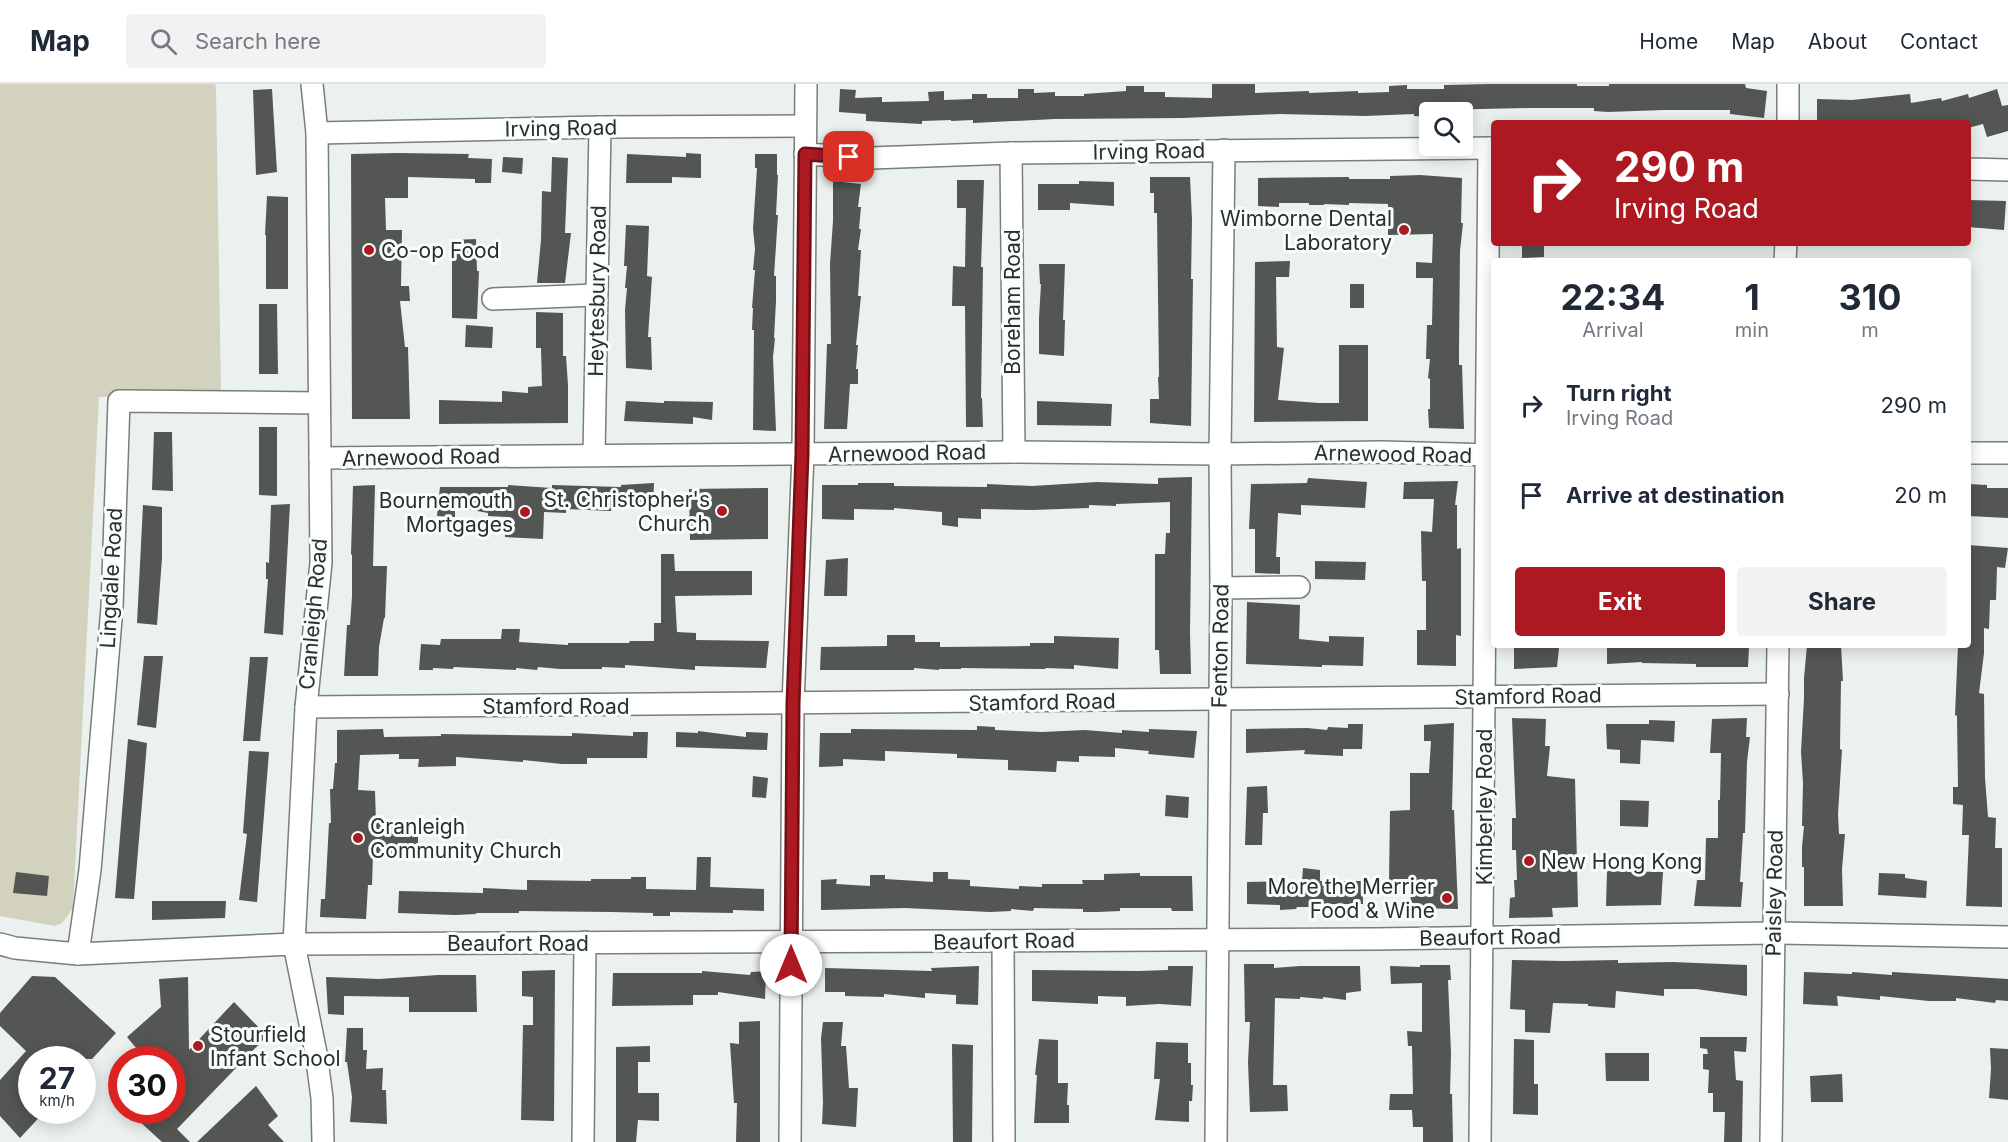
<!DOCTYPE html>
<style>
body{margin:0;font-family:Inter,sans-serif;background:#f2f2f3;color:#1f2937;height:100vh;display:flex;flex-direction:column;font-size:22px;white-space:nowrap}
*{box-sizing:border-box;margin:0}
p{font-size:20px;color:#747a83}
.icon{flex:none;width:33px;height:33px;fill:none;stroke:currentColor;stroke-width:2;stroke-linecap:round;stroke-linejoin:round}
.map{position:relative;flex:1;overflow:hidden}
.details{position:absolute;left:1491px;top:174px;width:480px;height:390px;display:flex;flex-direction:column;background:#fff;border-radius:6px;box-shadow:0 3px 15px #0003}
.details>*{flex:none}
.guide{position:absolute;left:1491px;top:36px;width:480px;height:126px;border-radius:6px;box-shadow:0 3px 15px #0003;background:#ac1921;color:#fff;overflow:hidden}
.controls{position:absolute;left:1419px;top:18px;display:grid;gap:12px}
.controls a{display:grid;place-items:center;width:54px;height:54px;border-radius:6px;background:#fff;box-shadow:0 3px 15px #0003;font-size:30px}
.speed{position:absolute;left:18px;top:962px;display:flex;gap:12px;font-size:30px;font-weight:700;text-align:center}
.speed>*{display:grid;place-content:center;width:78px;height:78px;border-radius:50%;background:#fff;box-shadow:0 3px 15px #0003;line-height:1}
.speed small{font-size:15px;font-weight:400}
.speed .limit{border:9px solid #d22;background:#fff;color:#111}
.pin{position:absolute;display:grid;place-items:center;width:51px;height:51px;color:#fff;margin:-26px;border-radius:12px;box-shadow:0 3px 9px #0006}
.me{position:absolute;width:66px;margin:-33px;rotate:0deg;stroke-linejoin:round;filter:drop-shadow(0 0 4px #0008)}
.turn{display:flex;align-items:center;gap:21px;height:126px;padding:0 24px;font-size:27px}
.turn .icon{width:78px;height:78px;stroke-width:2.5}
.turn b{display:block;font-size:42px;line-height:51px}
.eta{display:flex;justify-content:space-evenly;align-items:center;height:102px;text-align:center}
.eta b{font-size:36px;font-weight:700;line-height:42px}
.button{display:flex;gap:12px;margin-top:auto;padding:12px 24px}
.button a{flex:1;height:69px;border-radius:6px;background:#ac1921;color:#fff;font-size:24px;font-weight:700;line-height:69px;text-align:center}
.button a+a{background:#f2f2f3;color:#1f2937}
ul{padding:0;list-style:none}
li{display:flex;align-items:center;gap:18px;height:90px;padding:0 24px}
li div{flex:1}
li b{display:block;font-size:22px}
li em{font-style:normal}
header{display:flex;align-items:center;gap:36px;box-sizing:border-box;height:84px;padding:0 30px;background:#fff;border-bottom:2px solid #e0e1e3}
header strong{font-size:28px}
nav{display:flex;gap:33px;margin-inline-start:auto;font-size:21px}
.search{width:420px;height:54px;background:#f2f2f3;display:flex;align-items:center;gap:15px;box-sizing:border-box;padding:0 21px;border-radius:6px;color:#747a83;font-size:22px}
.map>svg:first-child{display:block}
.green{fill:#d2d2be}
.building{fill:#535652}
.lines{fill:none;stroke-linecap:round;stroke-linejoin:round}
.minor-casing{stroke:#797e7b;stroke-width:24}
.minor{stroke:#fff;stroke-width:21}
.route-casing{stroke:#701015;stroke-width:15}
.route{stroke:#ac1921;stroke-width:10}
.poi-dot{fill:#ac1921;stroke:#f8fefb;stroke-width:2}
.labels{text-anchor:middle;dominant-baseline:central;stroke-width:6;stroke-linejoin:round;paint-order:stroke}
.street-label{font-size:21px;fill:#2c2e2d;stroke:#f8fefb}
.poi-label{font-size:21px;fill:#2c2e2d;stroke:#f8fefb;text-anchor:end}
</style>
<header>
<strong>Map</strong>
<div class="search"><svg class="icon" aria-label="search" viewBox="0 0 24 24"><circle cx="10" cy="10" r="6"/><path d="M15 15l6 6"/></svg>Search here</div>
<nav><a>Home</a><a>Map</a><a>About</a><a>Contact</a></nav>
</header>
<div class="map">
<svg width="2008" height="1058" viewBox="0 0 2008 1058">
<rect width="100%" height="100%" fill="#ebf1ee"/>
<polygon class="green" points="0,0 215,0 216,4 221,310 99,313 73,824 62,839 55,842 0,832"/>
<g class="building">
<polygon points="1212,0 1255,0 1255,9 1309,7 1309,9 1358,7 1358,9 1389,8 1389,2 1407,1 1407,5 1444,5 1444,1 1491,0 1577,0 1577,2 1609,2 1609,0 1745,0 1746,4 1767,7 1764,34 1730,30 1730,26 1664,26 1608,28 1594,27 1594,24 1530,24 1436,26 1436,28 1430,28 1430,33 1414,32 1414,30 1365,32 1280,30 1183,34 1055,35 973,39 973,36 951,37 951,36 922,37 922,40 866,37 866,30 839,28 840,5 856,6 855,14 882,13 882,18 929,17 928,8 944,7 944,16 972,15 972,10 987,10 987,14 1018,14 1018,5 1034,5 1034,9 1055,8 1055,12 1084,12 1084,10 1126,7 1126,2 1144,2 1144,8 1165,8 1165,13 1212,14"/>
<polygon points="272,5 277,88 256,91 253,6"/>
<polygon points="1997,5 2002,22 2008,21 2008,47 1987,53 1983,40 1968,44 1968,39 1817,39 1817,15 1852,16 1910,10 1911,19 1941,14 1942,17 1968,10 1969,14"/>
<polygon points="397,69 469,70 468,74 492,75 491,99 475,99 475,95 408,93 408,114 385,114 386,146 402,146 401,202 409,202 410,217 400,217 405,263 408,263 410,335 352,335 351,70"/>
<polygon points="686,69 701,70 701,94 672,93 672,99 626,99 627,70 686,73"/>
<polygon points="755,70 777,70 777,91 778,91 776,131 778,131 774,192 776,192 776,217 774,254 775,254 773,273 776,347 753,346 754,246 752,246 753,224 752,224 755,186 753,186 755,165 753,145 757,84 755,84"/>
<polygon points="503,73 523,74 522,90 502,88"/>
<polygon points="552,73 568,74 565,149 571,149 565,199 537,199 541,156 542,107 551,108"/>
<polygon points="1420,91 1462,94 1461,139 1463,139 1460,167 1459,264 1459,281 1462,281 1464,345 1429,344 1428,325 1430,325 1430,295 1428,294 1430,275 1426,275 1427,241 1432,241 1433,194 1416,194 1416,178 1432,179 1433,150 1388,151 1388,120 1349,119 1349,121 1324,120 1324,121 1309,121 1309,119 1279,119 1279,123 1258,122 1258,94 1349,93 1349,95 1390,95 1390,92"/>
<polygon points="1150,93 1190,93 1192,136 1191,195 1193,195 1191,342 1150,339 1150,315 1159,315 1158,293 1159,293 1157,129 1154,129 1154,109 1150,109"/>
<polygon points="957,96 984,96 981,183 983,183 981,314 982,314 983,343 966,343 965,222 952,222 953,182 965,183 966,124 957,124"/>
<polygon points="833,97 861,100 858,123 861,123 859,145 861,145 858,166 861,166 858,212 861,212 856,261 858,261 856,285 858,285 858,300 850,300 847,345 824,345 827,260 831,260 830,180 833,137"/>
<polygon points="1079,97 1114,98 1114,122 1070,119 1070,126 1038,126 1038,100 1079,100"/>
<polygon points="267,112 288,113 288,205 266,205 266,151 265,151"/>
<polygon points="1968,116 2006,117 2004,146 1968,143"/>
<polygon points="626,141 649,142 647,192 652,193 648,253 651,253 652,286 626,284 625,226 627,204 625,204 627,182 624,182"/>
<polygon points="476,155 477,187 479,187 477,235 452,234 452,156"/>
<polygon points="1522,159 1544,159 1544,173 1522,174"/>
<polygon points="1290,177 1289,193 1276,193 1277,263 1284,264 1278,316 1319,319 1339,319 1339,261 1368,261 1368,337 1254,338 1255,178"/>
<polygon points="1039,180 1065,180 1063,236 1065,236 1064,272 1039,270 1039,234 1041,200 1040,200"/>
<rect x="1350" y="200" width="14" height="24"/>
<polygon points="259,220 277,220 278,290 259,290"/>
<polygon points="536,228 563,229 563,272 566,272 568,301 568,339 439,340 439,316 502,318 502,307 528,309 528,303 542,302 541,264 536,264"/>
<polygon points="466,241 493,243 492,264 465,263"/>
<polygon points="626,317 664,319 664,317 713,318 712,336 693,333 693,340 624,337"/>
<polygon points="1037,317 1112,320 1111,342 1037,341"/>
<polygon points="259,343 277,343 277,412 259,411"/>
<polygon points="154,348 172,348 173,407 152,406"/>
<polygon points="1192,393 1190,549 1191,590 1160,590 1159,566 1155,566 1155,470 1165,470 1166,449 1170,449 1170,418 1116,420 1116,422 1089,421 1089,424 1032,426 981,425 981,435 958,434 958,443 942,441 942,428 894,424 894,426 854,425 854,436 822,435 822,401 858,401 858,399 894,399 894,402 987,403 987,400 1032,402 1097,398 1158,400 1158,394"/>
<polygon points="1308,394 1367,398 1365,424 1301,421 1301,431 1278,429 1276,473 1280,473 1280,490 1255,489 1255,445 1249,445 1251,400 1307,399"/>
<polygon points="1458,397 1455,421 1457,421 1457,465 1461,464 1461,552 1456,551 1456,582 1417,581 1417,546 1426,546 1426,497 1422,497 1421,447 1432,448 1434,415 1403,415 1404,398"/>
<polygon points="654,399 653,422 612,423 611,427 566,425 566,429 544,428 543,455 505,453 507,433 488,432 488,429 455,423 455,433 437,432 440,403 508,403 508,401 552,404 552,401 621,403 621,401"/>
<polygon points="1968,400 1987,401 1987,404 2008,404 2008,434 1968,432"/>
<polygon points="375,401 373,482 387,482 385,534 384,534 379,563 378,592 344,592 347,541 350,541 352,512 352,471 351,470 353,402"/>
<polygon points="768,404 768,455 690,456 689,405"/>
<polygon points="290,420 283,551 264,549 268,495 266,495 266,478 269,479 271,421"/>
<polygon points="143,421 162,423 162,474 157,541 137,539"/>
<polygon points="1968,461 2008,464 2005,484 1997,483 1996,516 1990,516 1989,545 1984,544 1984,569 1979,609 1984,610 1985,694 1988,733 1996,734 1995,764 2002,764 2002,823 1966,822 1969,751 1962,751 1963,721 1953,720 1953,703 1958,703 1957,632 1955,631 1958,561 1968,561"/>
<polygon points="661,470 674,470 675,487 752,487 752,511 675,512 677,548 696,549 696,556 769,557 766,584 695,582 695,586 625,581 625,584 602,583 602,585 560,585 538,583 537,586 516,584 516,586 454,583 453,585 433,584 433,586 419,586 421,560 440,561 441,555 501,555 502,545 520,545 519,558 568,561 568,559 629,559 630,557 654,557 654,539 661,539"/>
<polygon points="848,474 847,512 824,512 826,476"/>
<polygon points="1315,477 1366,478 1365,496 1315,495"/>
<polygon points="1247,518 1300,521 1299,555 1329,558 1329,552 1364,553 1363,582 1322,581 1322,583 1246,580"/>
<polygon points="887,551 915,551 915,558 940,558 940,563 1030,562 1030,559 1054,559 1054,552 1119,554 1118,585 1074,581 1074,585 1046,584 1045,585 961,584 961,585 939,585 939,586 914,584 914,586 820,586 821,563 887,562"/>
<polygon points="1514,561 1559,564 1557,583 1514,585"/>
<polygon points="1607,561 1749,563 1748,583 1696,583 1696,580 1642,579 1642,578 1607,580"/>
<polygon points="1807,561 1841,561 1843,597 1841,597 1840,665 1842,666 1838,730 1839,750 1845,750 1842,785 1843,822 1804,822 1804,783 1802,783 1802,763 1804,742 1802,742 1803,699 1801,668 1804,614 1804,594"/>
<polygon points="144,572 163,572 156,644 137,641"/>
<polygon points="250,573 268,573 260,657 243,657"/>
<polygon points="1512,634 1546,635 1545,662 1550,662 1547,692 1575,695 1578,823 1552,824 1553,833 1509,834 1510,814 1515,813 1514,796 1517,796 1516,766 1512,766 1512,734 1516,734"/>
<polygon points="1747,634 1746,653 1750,653 1747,678 1745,749 1743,749 1740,798 1743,798 1741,823 1694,822 1697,796 1705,796 1706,754 1718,754 1718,716 1720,716 1721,669 1710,669 1712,635"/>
<polygon points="1649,636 1675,637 1674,658 1641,656 1640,680 1620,679 1620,666 1607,665 1606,640 1649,640"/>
<polygon points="1454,639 1452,726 1454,726 1458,825 1411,824 1410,798 1389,798 1390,727 1410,726 1410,689 1429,689 1431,657 1424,657 1424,641"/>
<polygon points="1348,640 1363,640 1362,665 1343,665 1343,672 1304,670 1305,666 1246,669 1246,645 1307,644 1327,646 1328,643 1348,644"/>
<polygon points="977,642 995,643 995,646 1042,648 1085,646 1122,649 1122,646 1149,648 1149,645 1197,647 1194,674 1148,670 1149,667 1115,664 1115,673 1079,672 1079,678 1057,677 1056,688 1008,686 1008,676 957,674 957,670 885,667 885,677 843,675 843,682 819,683 820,649 851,649 851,645 977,646"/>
<polygon points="383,645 384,653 441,652 441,650 572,652 572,649 633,652 633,648 648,648 647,674 587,674 587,680 562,680 523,676 523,678 456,673 456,682 418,683 419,675 399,675 399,670 360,671 358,706 375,707 376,738 390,737 390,742 418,743 418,770 373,771 372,801 368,801 366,835 320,833 321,815 325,815 329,739 331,739 330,705 333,705 335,679 337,679 337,646"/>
<polygon points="698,647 746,653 746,648 768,649 767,666 676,663 676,648 698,649"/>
<polygon points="128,655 147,659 134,815 115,814"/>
<polygon points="249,667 269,668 257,818 239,816 247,750 243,749"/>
<polygon points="753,692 768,694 766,714 752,713"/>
<polygon points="1267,702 1268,729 1263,729 1262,761 1245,761 1247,703"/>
<polygon points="1166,711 1189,713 1188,734 1165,732"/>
<polygon points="1620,716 1649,717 1648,743 1620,742"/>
<polygon points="697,773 711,773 710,803 764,805 764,827 733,826 733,829 670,828 670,832 653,832 653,829 611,828 519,827 519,829 476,829 476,830 455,831 398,829 399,807 483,809 483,804 527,806 527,796 591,797 591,795 631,795 631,793 646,793 646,805 696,806"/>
<polygon points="1303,784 1320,786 1320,797 1363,797 1363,820 1319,820 1318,823 1297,823 1296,825 1280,826 1280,821 1247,820 1247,798 1302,797"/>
<polygon points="1607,787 1663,788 1661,821 1606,822"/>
<polygon points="16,788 49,792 47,812 13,809"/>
<polygon points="933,788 948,788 948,795 970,796 970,802 1019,805 1019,802 1042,803 1042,800 1083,800 1082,796 1104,796 1104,790 1140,789 1140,792 1192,792 1193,827 1172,827 1171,824 1120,824 1120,827 1098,828 1083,828 1083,825 1034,824 1033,827 1011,825 1011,827 990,828 905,824 821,826 821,796 837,795 836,800 870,802 870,791 885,791 885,795 933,798"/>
<polygon points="1879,789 1905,790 1905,794 1927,797 1926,814 1878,811"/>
<polygon points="152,817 226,817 225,834 152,836"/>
<polygon points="1512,876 1564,877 1618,876 1618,879 1672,878 1747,881 1747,912 1696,905 1664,905 1664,912 1616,907 1615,924 1588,922 1588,920 1553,919 1550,949 1525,948 1525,926 1510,925"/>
<polygon points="1244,880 1274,880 1274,884 1300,882 1360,882 1361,907 1346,909 1346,916 1323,913 1323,915 1300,913 1300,915 1275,914 1273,1001 1287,1001 1288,1027 1250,1028 1248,978 1250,938 1245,938"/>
<polygon points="1420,881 1450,881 1451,896 1448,896 1451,969 1450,1010 1452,1010 1453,1058 1423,1058 1423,1043 1413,1043 1412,1026 1389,1026 1390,1010 1413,1010 1412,962 1408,962 1407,947 1422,948 1422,899 1391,900 1390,882 1420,883"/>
<polygon points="979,882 978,921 956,920 956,911 925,909 925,914 884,910 884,913 845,912 845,908 825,908 825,884 932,887 931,884"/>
<polygon points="1168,882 1193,882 1191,922 1159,920 1126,922 1126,913 1098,912 1098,920 1032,917 1032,886 1139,887 1168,886"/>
<polygon points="555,886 554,1037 521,1036 523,941 533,941 533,913 522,912 522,887"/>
<polygon points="702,887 750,891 751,888 766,887 765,915 718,908 718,911 693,911 693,921 612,922 613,889 702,889"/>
<polygon points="1804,888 1852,890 1852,888 1892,891 1892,888 2008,895 2008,917 1996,916 1995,919 1956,914 1956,917 1929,917 1880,912 1880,916 1837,912 1838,922 1803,920"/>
<polygon points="438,891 476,891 477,928 409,928 409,913 344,912 344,931 328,930 326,893 379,895"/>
<polygon points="32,892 55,893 116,949 92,975 32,975 32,1026 46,1026 20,1054 0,1032 0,996 26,967 0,942 0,929"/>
<polygon points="188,893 189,966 234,918 267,952 177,1045 190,1058 162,1058 127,1026 172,1026 172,975 145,975 127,953 161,923 159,895"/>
<polygon points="760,937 760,1058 736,1058 737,1019 734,1019 730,959 739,960 739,938"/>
<polygon points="823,938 843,938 841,962 846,962 849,1004 858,1004 856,1043 822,1040 823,1018 821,954"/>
<polygon points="347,944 363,944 363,966 367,966 366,985 383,984 382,1006 386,1006 387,1040 350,1038 352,1013 347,978 345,978"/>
<polygon points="1700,953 1747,953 1746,968 1734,967 1736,996 1743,997 1742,1058 1724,1058 1725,1028 1713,1028 1713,1009 1708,1009 1709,986 1703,985 1703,970 1708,970 1707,965 1700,964"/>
<polygon points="1039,955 1058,956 1058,999 1068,999 1067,1021 1069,1021 1069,1039 1034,1039 1037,991 1035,991"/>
<polygon points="1514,955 1534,956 1534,1000 1538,1000 1538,1031 1513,1030"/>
<polygon points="1156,958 1188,959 1188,979 1191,979 1191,1001 1193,1001 1192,1017 1189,1017 1189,1038 1155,1036 1160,995 1154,995"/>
<polygon points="952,960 973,961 972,1058 953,1058"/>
<polygon points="650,962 650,978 638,978 638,1009 659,1009 659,1037 638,1036 636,1058 616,1058 616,963"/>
<polygon points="1990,964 2008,965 2008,1016 1989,1014 1991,985"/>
<polygon points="1605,969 1649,969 1649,997 1606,997"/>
<polygon points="1842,990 1843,1018 1811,1018 1810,992"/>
<polygon points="256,1002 278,1032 268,1041 284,1058 197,1058"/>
</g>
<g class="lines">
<defs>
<g id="minor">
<polyline points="312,0 317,49 321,479 306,623 294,860 316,969 322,1014 323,1058"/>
<polyline points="1788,39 1788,0"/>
<polyline points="317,49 600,43 805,42"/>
<polyline points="1011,69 1014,368"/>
<polyline points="805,70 871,74 1011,69 1494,64"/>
<polyline points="1968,85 2008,86"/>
<polyline points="1785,177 1786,159"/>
<polyline points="493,215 596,211"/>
<polyline points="1968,369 2008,369"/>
<polyline points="594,371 600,43"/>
<polyline points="320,374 1014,368 1220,370 1382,368 1494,371"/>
<polyline points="1221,504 1299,503"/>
<polyline points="306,623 1778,610"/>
<polyline points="1003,857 1004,1058"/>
<polyline points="0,860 15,864 78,870 294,860 1375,855 1773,849 2008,853"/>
<polyline points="78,870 90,786 112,523 119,317 319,319"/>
<polyline points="583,1058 585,858"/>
<polyline points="790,1058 793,620 803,370 806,0"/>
<polyline points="1216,1058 1221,504 1220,370 1224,66"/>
<polyline points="1480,1058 1489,64"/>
<polyline points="1771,1058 1778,561"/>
</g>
</defs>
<use href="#minor" class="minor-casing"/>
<use href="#minor" class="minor"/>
</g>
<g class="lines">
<defs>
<polyline id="route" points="791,881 793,620 802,370 805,70 849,73"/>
</defs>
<use href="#route" class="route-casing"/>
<use href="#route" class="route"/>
</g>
<g class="poi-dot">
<circle cx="1404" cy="146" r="6"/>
<circle cx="369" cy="166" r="6"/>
<circle cx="722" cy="427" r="6"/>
<circle cx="525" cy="428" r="6"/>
<circle cx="358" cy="754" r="6"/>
<circle cx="1529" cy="777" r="6"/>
<circle cx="1447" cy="814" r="6"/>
<circle cx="198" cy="962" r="6"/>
</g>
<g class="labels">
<g class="street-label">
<text transform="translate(561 44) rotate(-1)">Irving Road</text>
<text transform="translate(1149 67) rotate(-1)">Irving Road</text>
<text transform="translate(597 207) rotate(-89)">Heytesbury Road</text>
<text transform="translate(1012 218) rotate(-90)">Boreham Road</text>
<text transform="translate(907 369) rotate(-1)">Arnewood Road</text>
<text transform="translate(1393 370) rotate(1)">Arnewood Road</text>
<text transform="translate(421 373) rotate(-1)">Arnewood Road</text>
<text transform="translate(111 494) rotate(-87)">Lingdale Road</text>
<text transform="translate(313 530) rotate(-85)">Cranleigh Road</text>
<text transform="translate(1220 562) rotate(-89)">Fenton Road</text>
<text transform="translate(1528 612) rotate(-1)">Stamford Road</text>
<text transform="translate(1042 618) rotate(-1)">Stamford Road</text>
<text x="556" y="622">Stamford Road</text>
<text transform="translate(1484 723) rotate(-90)">Kimberley Road</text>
<text transform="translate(1774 809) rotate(-89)">Paisley Road</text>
<text transform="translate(1490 853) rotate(-1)">Beaufort Road</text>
<text transform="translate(1004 857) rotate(-1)">Beaufort Road</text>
<text x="518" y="859">Beaufort Road</text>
</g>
<g class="poi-label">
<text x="1392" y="134">Wimborne Dental<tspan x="1392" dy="24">Laboratory</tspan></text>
<text x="381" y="166" text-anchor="start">Co-op Food</text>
<text x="710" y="415">St. Christopher's<tspan x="710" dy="24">Church</tspan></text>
<text x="513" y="416">Bournemouth<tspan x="513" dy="24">Mortgages</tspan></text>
<text x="370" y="742" text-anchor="start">Cranleigh<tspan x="370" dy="24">Community Church</tspan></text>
<text x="1541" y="777" text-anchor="start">New Hong Kong</text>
<text x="1435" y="802">More the Merrier<tspan x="1435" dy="24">Food &amp; Wine</tspan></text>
<text x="210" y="950" text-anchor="start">Stourfield<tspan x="210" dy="24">Infant School</tspan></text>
</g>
</g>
</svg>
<div class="controls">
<a><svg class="icon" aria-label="search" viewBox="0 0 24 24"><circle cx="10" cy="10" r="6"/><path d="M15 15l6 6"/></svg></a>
</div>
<div class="speed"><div>27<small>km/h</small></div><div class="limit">30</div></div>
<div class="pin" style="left:849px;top:73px;background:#d93025"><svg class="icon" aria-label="arrive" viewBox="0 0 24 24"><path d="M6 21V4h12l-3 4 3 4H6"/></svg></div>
<svg class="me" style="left:791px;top:881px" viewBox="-20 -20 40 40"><circle r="19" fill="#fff"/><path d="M0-13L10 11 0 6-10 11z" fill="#ac1921"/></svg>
<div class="guide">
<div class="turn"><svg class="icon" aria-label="right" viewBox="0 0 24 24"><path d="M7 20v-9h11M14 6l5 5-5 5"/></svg><div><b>290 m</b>Irving Road</div></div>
</div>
<section class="details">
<div class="eta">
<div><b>22:34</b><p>Arrival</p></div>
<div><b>1</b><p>min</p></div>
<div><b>310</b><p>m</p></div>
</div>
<ul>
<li><svg class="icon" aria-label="right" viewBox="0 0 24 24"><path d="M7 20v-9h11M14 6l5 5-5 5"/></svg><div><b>Turn right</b><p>Irving Road</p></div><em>290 m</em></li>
<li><svg class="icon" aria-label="arrive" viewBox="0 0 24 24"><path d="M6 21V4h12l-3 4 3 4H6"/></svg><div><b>Arrive at destination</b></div><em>20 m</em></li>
</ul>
<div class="button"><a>Exit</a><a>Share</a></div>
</section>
</div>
